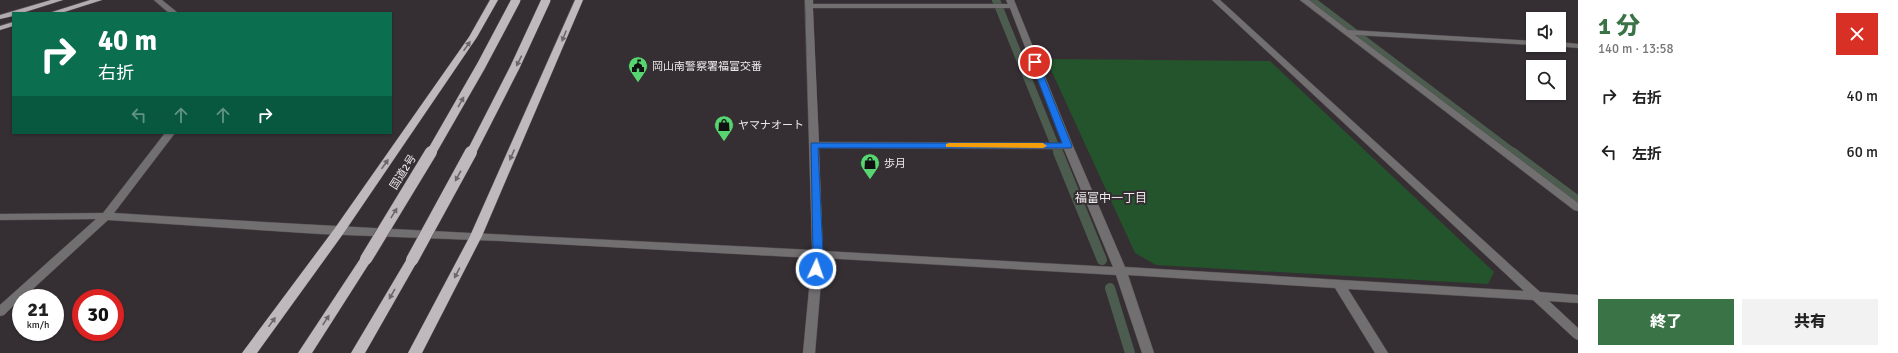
<!DOCTYPE html>
<html lang="ja">
<meta charset="utf-8">
<style>
body{margin:0;font-family:Signika,"Noto Sans JP",sans-serif;background:#f2f2f2;color:#222;height:100vh;display:flex;flex-direction:column;font-size:15px;white-space:nowrap}
*{box-sizing:border-box;margin:0}
p{font-size:13px;color:#767676}
.icon{flex:none;width:22px;height:22px;fill:none;stroke:currentColor;stroke-width:2;stroke-linecap:round;stroke-linejoin:round}
.map{position:relative;flex:1;overflow:hidden}
.side{display:flex;flex-direction:column;background:#fff;width:320px}
.side>*{flex:none}
.hud{position:absolute;left:12px;top:12px;width:380px;height:122px;border-radius:0px;box-shadow:0 1px 3px #0004;background:#0b6e4f;color:#fff;overflow:hidden}
.controls{position:absolute;left:1526px;top:12px;display:grid;gap:8px}
.controls a{display:grid;place-items:center;width:40px;height:40px;border-radius:0px;background:#fff;box-shadow:0 1px 3px #0004;font-size:20px}
.speed{position:absolute;left:12px;top:289px;display:flex;gap:8px;font-size:20px;font-weight:700;text-align:center}
.speed>*{display:grid;place-content:center;width:52px;height:52px;border-radius:50%;background:#fff;box-shadow:0 1px 3px #0004;line-height:1}
.speed small{font-size:10px;font-weight:400}
.speed .limit{border:6px solid #d22;background:#fff;color:#111}
.pin{position:absolute;display:grid;place-items:center;width:34px;height:34px;color:#fff;margin:-17px;border:2px solid #fff;border-radius:50%;box-shadow:0 1px 4px #0007}
.me{position:absolute;width:44px;margin:-22px;rotate:3deg;stroke-linejoin:round;filter:drop-shadow(0 0 3px #0008)}
.turn{display:flex;align-items:center;gap:14px;height:84px;padding:0 20px;font-size:18px}
.turn .icon{width:52px;height:52px;stroke-width:2.5}
.turn b{display:block;font-size:28px;line-height:34px}
.lanes{display:flex;align-items:center;height:38px;padding:0 20px;background:#0003;justify-content:center;gap:20px;direction:ltr}
.lanes .off{opacity:.35}
.round{display:grid;place-items:center;flex:none;width:42px;height:42px;border-radius:0px;background:#f2f2f2}
.head{display:flex;align-items:center;justify-content:space-between;height:68px;padding:0 20px}
h1{font-size:24px;font-weight:800;line-height:30px;color:#3a7345}
.primary-button{display:flex;gap:8px;margin-top:auto;padding:8px 20px}
.primary-button a{flex:1;height:46px;border-radius:0px;background:#3a7345;color:#fff;font-size:16px;font-weight:800;line-height:46px;text-align:center}
.primary-button a+a{background:#f2f2f2;color:#222}
ul{padding:0;list-style:none}
li{display:flex;align-items:center;gap:12px;height:56px;padding:0 20px}
li div{flex:1}
li b{display:block;font-size:15px}
li em{font-style:normal}
main{display:flex;flex:1;min-height:0}
.map>svg:first-child{display:block}
.green{fill:#23542c}
.lines{fill:none;stroke-linecap:round;stroke-linejoin:round}
.stream-far1{stroke:#4c5d4f;stroke-width:8}
.stream{stroke:#4c5d4f;stroke-width:10}
.minor-casing{stroke:#524d50;stroke-width:1}
.primary-casing{stroke:#524d50;stroke-width:1}
.trunk-casing{stroke:#524d50;stroke-width:1}
.minor{fill:#726f71;fill-rule:evenodd}
.primary{fill:#b2acb0;fill-rule:evenodd}
.trunk{fill:#bfb8bc;fill-rule:evenodd}
.trunk-bridge-far1-casing{stroke:#524d50;stroke-width:10;stroke-linecap:butt}
.trunk-bridge-casing{stroke:#524d50;stroke-width:13;stroke-linecap:butt}
.trunk-bridge-far1{stroke:#bfb8bc;stroke-width:9}
.trunk-bridge{stroke:#bfb8bc;stroke-width:12}
.oneway{fill:#6c666a}
.route{fill:#1a73e8;stroke:#114b97}
.slow{fill:#f59e0b}
.labels{text-anchor:middle;dominant-baseline:central;stroke-width:4;stroke-linejoin:round;paint-order:stroke}
.poi-label{font-size:11px;fill:#ece8eb;stroke:#352f33;text-anchor:start}
.street-label{font-size:11px;fill:#ece8eb;stroke:#352f33}
.neighbourhood-label{font-size:12px;fill:#ece8eb;stroke:#352f33}
</style>
<main>
<div class="map">
<svg width="1578" height="353" viewBox="0 0 1578 353">
<rect width="100%" height="100%" fill="#352f33"/>
<polygon class="green" points="1046,59 1270,61 1494,272 1488,284 1156,265 1135,253"/>
<g class="lines">
<g class="stream-far1">
<polyline points="996,0 1058,153"/>
<polyline points="1311,0 1514,153"/>
</g>
<g class="stream">
<polyline points="1058,152 1102,260"/>
<polyline points="1512,152 1578,201"/>
<polyline points="1110,288 1130,353"/>
</g>
<defs>
<g id="minor">
<polygon points="154,0 162,0 178,13 169,13"/>
<path d="M805,0H813V4H1008L1006,0H1014L1073,146L1125,267L1524,291L1212,0H1220L1540,292L1578,295V303L1549,301L1578,328V340L1574,338L1533,300L1348,289L1388,353H1375L1335,288L1128,275L1154,353H1142L1116,275L823,258L815,353H803L812,258L501,241L320,234L108,220L23,298H21L4,315L0,316V305L96,219L0,220V214L103,213L165,133H175L114,213C346,228 579,238 812,250ZM813,8H1010L1062,143L819,142ZM819,148L1064,149L1113,267L823,251Z"/>
<polygon points="1300,0 1309,0 1348,30 1533,41 1533,45 1535,45 1533,45 1355,35 1578,203 1578,211 1574,210"/>
<polygon points="1559,42 1578,44 1578,48 1556,46 1559,45"/>
</g>
<g id="primary">
<polygon points="51,0 63,0 22,13 13,13 13,16 0,19 0,15"/>
<polygon points="90,0 102,0 61,13 49,13"/>
<polygon points="13,22 13,26 0,30 0,26"/>
</g>
<g id="trunk">
<polygon points="490,0 498,0 477,37 343,234 257,353 242,353 335,228 469,37"/>
<polygon points="575,0 583,0 482,236 422,353 408,353 470,236"/>
<polygon points="366,255 370,256 372,259 312,353 298,353 362,256"/>
<polygon points="412,256 416,257 418,260 365,353 351,353 408,257"/>
</g>
</defs>
<use href="#minor" class="minor-casing"/>
<use href="#primary" class="primary-casing"/>
<use href="#trunk" class="trunk-casing"/>
<use href="#minor" class="minor"/>
<use href="#primary" class="primary"/>
<use href="#trunk" class="trunk"/>
<defs>
<g id="trunk-bridge-far1">
<polyline points="431,153 481,66 516,0"/>
<polyline points="471,153 515,67 546,0"/>
</g>
<g id="trunk-bridge">
<polyline points="366,259 431,152"/>
<polyline points="412,260 471,152"/>
</g>
</defs>
<use href="#trunk-bridge-far1" class="trunk-bridge-far1-casing"/>
<use href="#trunk-bridge" class="trunk-bridge-casing"/>
<use href="#trunk-bridge-far1" class="trunk-bridge-far1"/>
<use href="#trunk-bridge" class="trunk-bridge"/>
</g>
<defs><path id="oneway-solid" d="M-6-.8H1V-3.2L6.5 0L1 3.2V.8H-6Z"/></defs>
<g class="oneway">
<use href="#oneway-solid" transform="translate(564 36) rotate(112)"/>
<use href="#oneway-solid" transform="translate(467 46) rotate(-55)"/>
<use href="#oneway-solid" transform="translate(519 61) rotate(117)"/>
<use href="#oneway-solid" transform="translate(461 102) rotate(-60)"/>
<use href="#oneway-solid" transform="translate(512 155) rotate(114)"/>
<use href="#oneway-solid" transform="translate(385 164) rotate(-55)"/>
<use href="#oneway-solid" transform="translate(458 176) rotate(119)"/>
<use href="#oneway-solid" transform="translate(394 213) rotate(-58)"/>
<use href="#oneway-solid" transform="translate(457 273) rotate(118)"/>
<use href="#oneway-solid" transform="translate(392 294) rotate(120)"/>
<use href="#oneway-solid" transform="translate(326 320) rotate(-57)"/>
<use href="#oneway-solid" transform="translate(272 322) rotate(-54)"/>
</g>
<polygon class="route" points="1035,60 1038,62 1072,146 1071,148 818,148 823,255 820,272 813,272 811,269 813,255 811,143 1062,143 1031,62"/>
<polygon class="slow" points="949,143 1043,143 1047,146 1043,148 946,147 946,144"/>
<defs>
<symbol id="civic-pin" viewBox="-11 -11 22 30"><path d="M0 17L-7.5 6A9.5 9.5 0 1 1 7.5 6Z" fill="#57d570" stroke="#352f33"/><path d="M-.6-6.5H3V-4.5H.6V-3L4-1V1h2V6H-6V1h2V-1L-.6-3ZM-1.2 2.5V6h2.4V2.5Z" fill="#111"/></symbol>
<symbol id="shop-pin" viewBox="-11 -11 22 30"><path d="M0 17L-7.5 6A9.5 9.5 0 1 1 7.5 6Z" fill="#57d570" stroke="#352f33"/><path d="M-5-2.5h2.3a2.7 3.5 0 0 1 5.4 0H5L5.5 6h-11ZM-1.5-2.5h3a1.5 2.3 0 0 0-3 0Z" fill="#111"/></symbol>
</defs>
<g fill-rule="evenodd">
<use href="#civic-pin" x="627" y="55" width="22" height="30"/>
<use href="#shop-pin" x="713" y="114" width="22" height="30"/>
<use href="#shop-pin" x="859" y="152" width="22" height="30"/>
</g>
<g class="labels">
<g class="poi-label">
<text x="652" y="66">岡山南警察署福富交番</text>
<text x="738" y="125">ヤマナオート</text>
<text x="884" y="163">歩月</text>
</g>
<g class="street-label">
<text transform="translate(403 172) rotate(-58)">国道2号</text>
</g>
<g class="neighbourhood-label">
<text x="1111" y="198">福富中一丁目</text>
</g>
</g>
</svg>
<div class="controls">
<a><svg class="icon" aria-label="sound" viewBox="0 0 24 24"><path d="M4 9h4l5-4v14l-5-4H4zM17 9q2 3 0 6"/></svg></a>
<a><svg class="icon" aria-label="search" viewBox="0 0 24 24"><circle cx="10" cy="10" r="6"/><path d="M15 15l6 6"/></svg></a>
</div>
<div class="speed"><div>21<small>km/h</small></div><div class="limit">30</div></div>
<div class="pin" style="left:1035px;top:62px;background:#d93025"><svg class="icon" aria-label="arrive" viewBox="0 0 24 24"><path d="M6 21V4h12l-3 4 3 4H6"/></svg></div>
<svg class="me" style="left:816px;top:269px" viewBox="-20 -20 40 40"><circle r="17" fill="#1a73e8" stroke="#fff" stroke-width="3"/><path d="M0-11L8 9 0 5-8 9z" fill="#fff"/></svg>
<div class="hud">
<div class="turn"><svg class="icon" aria-label="right" viewBox="0 0 24 24"><path d="M7 20v-9h11M14 6l5 5-5 5"/></svg><div><b>40 m</b>右折</div></div>
<div class="lanes"><svg class="icon off" aria-label="left" viewBox="0 0 24 24"><path d="M17 20v-9H6M10 6l-5 5 5 5"/></svg><svg class="icon off" aria-label="ahead" viewBox="0 0 24 24"><path d="M12 20V5M6 11l6-6 6 6"/></svg><svg class="icon off" aria-label="ahead" viewBox="0 0 24 24"><path d="M12 20V5M6 11l6-6 6 6"/></svg><svg class="icon" aria-label="right" viewBox="0 0 24 24"><path d="M7 20v-9h11M14 6l5 5-5 5"/></svg></div>
</div>
</div>
<section class="side">
<div class="head"><div><h1>1 分</h1><p>140 m · 13:58</p></div><a class="round" style="background:#d93025;color:#fff"><svg class="icon" aria-label="close" viewBox="0 0 24 24"><path d="M6 6l12 12M18 6L6 18"/></svg></a></div>
<ul>
<li><svg class="icon" aria-label="right" viewBox="0 0 24 24"><path d="M7 20v-9h11M14 6l5 5-5 5"/></svg><div><b>右折</b></div><em>40 m</em></li>
<li><svg class="icon" aria-label="left" viewBox="0 0 24 24"><path d="M17 20v-9H6M10 6l-5 5 5 5"/></svg><div><b>左折</b></div><em>60 m</em></li>
</ul>
<div class="primary-button"><a>終了</a><a>共有</a></div>
</section>
</main>
